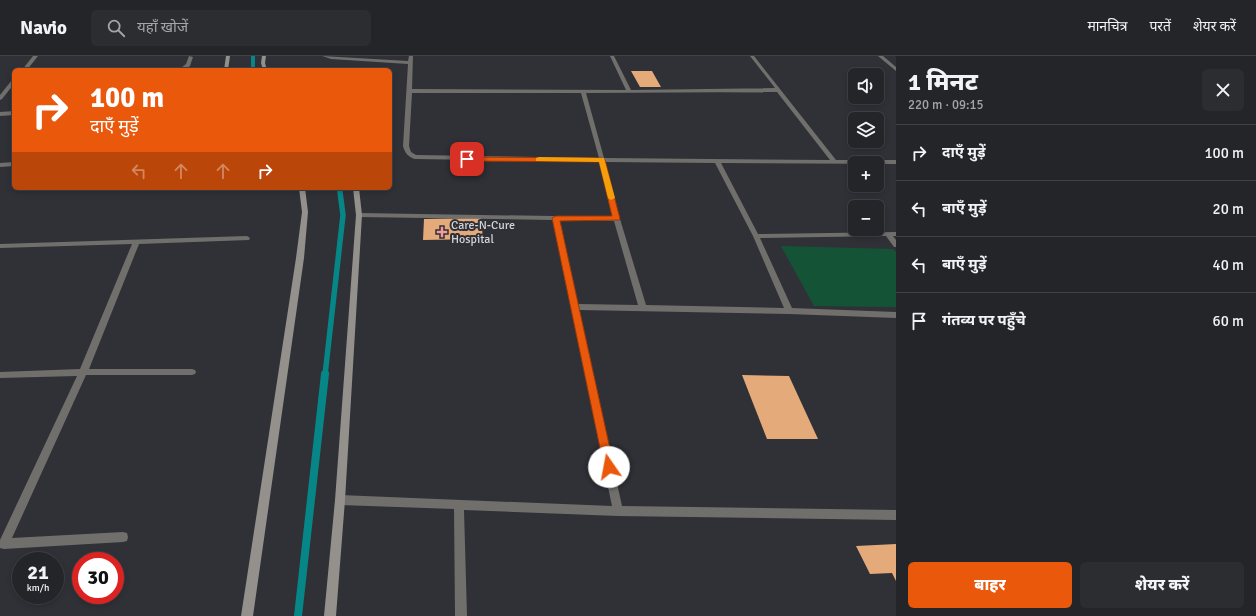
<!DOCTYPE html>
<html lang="hi">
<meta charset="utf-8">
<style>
body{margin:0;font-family:Signika,"Noto Sans Devanagari",sans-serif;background:#2b2d31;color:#f1f3f6;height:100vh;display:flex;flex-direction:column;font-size:15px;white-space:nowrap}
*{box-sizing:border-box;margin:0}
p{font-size:13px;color:#a3a5a8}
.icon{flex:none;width:22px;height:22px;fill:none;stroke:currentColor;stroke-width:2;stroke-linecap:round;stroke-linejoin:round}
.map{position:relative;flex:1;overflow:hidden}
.panel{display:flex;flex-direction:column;background:#232529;width:360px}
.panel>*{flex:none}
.guide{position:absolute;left:12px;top:12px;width:380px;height:122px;border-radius:6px;box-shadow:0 2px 6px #0003,0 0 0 1px #404246;background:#ea580c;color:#fff;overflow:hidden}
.fabs{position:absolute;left:848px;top:12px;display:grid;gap:8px}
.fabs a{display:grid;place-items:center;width:36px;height:36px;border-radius:6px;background:#232529;box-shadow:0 2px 6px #0003,0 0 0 1px #404246;font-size:20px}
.speed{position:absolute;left:12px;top:496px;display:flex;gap:8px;font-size:20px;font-weight:700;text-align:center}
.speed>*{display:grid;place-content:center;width:52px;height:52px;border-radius:50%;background:#232529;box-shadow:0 2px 6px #0003,0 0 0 1px #404246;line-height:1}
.speed small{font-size:10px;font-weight:400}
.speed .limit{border:6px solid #d22;background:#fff;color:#111}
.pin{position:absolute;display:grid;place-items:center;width:34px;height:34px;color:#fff;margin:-17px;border-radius:8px;box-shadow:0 2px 6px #0006}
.me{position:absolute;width:44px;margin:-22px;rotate:348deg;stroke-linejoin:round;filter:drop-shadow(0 0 3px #0008)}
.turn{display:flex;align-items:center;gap:14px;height:84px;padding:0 12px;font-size:18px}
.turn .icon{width:52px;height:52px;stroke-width:2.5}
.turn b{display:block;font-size:28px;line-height:34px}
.lanes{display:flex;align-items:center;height:38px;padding:0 12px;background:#0003;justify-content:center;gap:20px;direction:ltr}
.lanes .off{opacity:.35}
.round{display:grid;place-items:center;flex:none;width:42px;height:42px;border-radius:6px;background:#2b2d31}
.head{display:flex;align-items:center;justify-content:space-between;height:68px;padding:0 12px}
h1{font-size:24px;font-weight:800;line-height:30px}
.primary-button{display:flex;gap:8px;margin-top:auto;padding:8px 12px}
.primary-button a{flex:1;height:46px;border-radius:6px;background:#ea580c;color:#fff;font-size:16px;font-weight:800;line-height:46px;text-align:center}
.primary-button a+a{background:#2b2d31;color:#f1f3f6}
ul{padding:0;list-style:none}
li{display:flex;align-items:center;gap:12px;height:56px;padding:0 12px;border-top:1px solid #404246}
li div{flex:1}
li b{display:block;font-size:15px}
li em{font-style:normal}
header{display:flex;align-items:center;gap:24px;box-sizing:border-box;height:56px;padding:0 20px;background:#232529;border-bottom:1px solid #404246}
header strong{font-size:19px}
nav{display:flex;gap:22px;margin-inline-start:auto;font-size:14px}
.search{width:280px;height:36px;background:#2b2d31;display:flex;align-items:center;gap:10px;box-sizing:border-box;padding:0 14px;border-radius:6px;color:#a3a5a8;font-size:15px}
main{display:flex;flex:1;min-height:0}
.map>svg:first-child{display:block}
.green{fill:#155337}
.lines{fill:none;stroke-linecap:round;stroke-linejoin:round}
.stream-far2{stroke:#078687;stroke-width:4}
.stream-far1{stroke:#078687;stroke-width:5.5}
.stream{stroke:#078687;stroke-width:8}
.building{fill:#e5aa79}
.street{fill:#716f6c;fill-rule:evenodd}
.secondary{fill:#94918d;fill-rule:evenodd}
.route{fill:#ea580c;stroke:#983908}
.slow{fill:#f59e0b}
.poi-dot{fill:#f59b9b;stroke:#2f3137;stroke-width:1.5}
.labels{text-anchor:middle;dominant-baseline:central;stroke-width:4;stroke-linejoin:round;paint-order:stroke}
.poi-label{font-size:12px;fill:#d2d3d7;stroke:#2f3137;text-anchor:start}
</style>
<header>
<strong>Navio</strong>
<div class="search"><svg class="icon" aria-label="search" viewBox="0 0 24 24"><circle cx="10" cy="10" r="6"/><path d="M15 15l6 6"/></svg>यहाँ खोजें</div>
<nav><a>मानचित्र</a><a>परतें</a><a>शेयर करें</a></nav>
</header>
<main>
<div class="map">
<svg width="896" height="560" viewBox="0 0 896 560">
<rect width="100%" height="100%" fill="#2f3137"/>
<polygon class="green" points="781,190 893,193 896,196 896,251 814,250"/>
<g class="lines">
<g class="stream-far2">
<polyline points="253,0 253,14"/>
<polyline points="339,132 340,137"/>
</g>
<polyline class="stream-far1" points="325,319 343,159 340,136"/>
<polyline class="stream" points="298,560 325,318"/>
</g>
<g class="building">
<polygon points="631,15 652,15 661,31 640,31"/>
<polygon points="481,162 483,183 423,184 424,163"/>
<polygon points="742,319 789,320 818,383 767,383"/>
<polygon points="896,488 896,525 892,517 870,518 856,490"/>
</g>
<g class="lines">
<g class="street">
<polygon points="33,0 38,0 27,14 22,14"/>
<polygon points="189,0 193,1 190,10 184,14 140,14 142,13 181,12 186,8"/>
<path d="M322,0L408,5L409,0H413L412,33L626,34L610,0H614L631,34L775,32L750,0H754L836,104H896V108L721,107L758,178L896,176V180H893L896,184V191H894L886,180L760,182L792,252L896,256V262L789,258L579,254L622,450L896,454V464L618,460L464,454L467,560H455L454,453L340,449L337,447L335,444L337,441L340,439L612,450L553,164L359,161L356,159L359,157L613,161L599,106L415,103C408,101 405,97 403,90L408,8L331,3ZM777,36L830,104L604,102L586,37ZM412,37H581L599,102L416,99L411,96L409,90ZM605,106L715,107L753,180L784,252L646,249L620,163ZM560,164L614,165L638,249L578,248Z"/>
<polygon points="878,0 883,0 896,11 896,15"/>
<polygon points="14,23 14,28 2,43 0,44 0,39 12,24"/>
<polygon points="14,55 14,59 0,60 0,56"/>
<polygon points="14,106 14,110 0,111 0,107"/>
<polygon points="247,180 250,182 249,184 139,188 89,313 192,313 195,314 196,316 195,318 192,319 86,319 12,482 123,476 127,477 128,481 127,485 123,486 4,493 0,492 0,484 77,320 0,322 0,316 80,313 132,188 0,192 0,188"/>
</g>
<g class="secondary">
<polygon points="226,0 230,0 228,14 224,14"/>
<polygon points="262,0 266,0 265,7 267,14 263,14 261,7"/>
<polygon points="299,132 305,132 308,156 304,202 253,560 241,560 296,202 302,156"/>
<polygon points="353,132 359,132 362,159 345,444 336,560 324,560 335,444 356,159"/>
</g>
</g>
<polygon class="route" points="465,101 602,102 605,104 620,163 619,164 560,165 614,411 613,415 609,416 605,415 604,411 552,162 556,160 612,160 599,106 467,105 464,103"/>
<polygon class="slow" points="539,101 604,102 615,142 611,144 608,142 599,106 536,105 536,102"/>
<path class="poi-dot" d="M440 170h4v4h4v4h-4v4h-4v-4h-4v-4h4z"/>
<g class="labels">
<g class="poi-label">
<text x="451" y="169">Care-N-Cure<tspan x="451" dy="14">Hospital</tspan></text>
</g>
</g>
</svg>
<div class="fabs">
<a><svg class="icon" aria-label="sound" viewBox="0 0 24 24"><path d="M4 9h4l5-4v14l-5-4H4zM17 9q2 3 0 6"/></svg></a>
<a><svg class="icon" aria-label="layers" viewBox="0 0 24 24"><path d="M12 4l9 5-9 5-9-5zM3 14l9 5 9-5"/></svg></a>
<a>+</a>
<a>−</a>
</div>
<div class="speed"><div>21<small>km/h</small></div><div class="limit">30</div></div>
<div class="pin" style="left:467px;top:103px;background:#d93025"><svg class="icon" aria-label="arrive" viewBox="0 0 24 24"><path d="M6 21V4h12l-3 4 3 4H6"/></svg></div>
<svg class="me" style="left:609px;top:411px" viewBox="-20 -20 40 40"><circle r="19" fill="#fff"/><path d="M0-13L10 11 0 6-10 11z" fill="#ea580c"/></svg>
<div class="guide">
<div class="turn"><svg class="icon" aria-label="right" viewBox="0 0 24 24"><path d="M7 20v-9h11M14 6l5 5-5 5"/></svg><div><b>100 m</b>दाएँ मुड़ें</div></div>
<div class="lanes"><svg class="icon off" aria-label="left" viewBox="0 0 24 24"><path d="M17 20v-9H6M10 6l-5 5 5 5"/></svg><svg class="icon off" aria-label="ahead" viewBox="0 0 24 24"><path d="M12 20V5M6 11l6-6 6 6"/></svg><svg class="icon off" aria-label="ahead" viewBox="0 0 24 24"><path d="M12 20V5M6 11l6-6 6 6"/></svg><svg class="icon" aria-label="right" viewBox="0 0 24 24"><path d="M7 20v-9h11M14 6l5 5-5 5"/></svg></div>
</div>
</div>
<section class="panel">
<div class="head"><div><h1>1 मिनट</h1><p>220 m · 09:15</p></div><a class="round"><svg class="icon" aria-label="close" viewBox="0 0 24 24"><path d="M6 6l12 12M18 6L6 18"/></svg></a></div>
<ul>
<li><svg class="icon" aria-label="right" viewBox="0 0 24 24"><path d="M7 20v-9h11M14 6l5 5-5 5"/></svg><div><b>दाएँ मुड़ें</b></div><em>100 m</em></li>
<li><svg class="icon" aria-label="left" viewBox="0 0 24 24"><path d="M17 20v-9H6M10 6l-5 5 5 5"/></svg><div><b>बाएँ मुड़ें</b></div><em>20 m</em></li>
<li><svg class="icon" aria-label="left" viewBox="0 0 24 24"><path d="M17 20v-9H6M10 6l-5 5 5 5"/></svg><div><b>बाएँ मुड़ें</b></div><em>40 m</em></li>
<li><svg class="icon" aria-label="arrive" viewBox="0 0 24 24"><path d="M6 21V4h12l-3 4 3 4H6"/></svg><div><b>गंतव्य पर पहुँचे</b></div><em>60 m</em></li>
</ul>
<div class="primary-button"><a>बाहर</a><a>शेयर करें</a></div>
</section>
</main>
